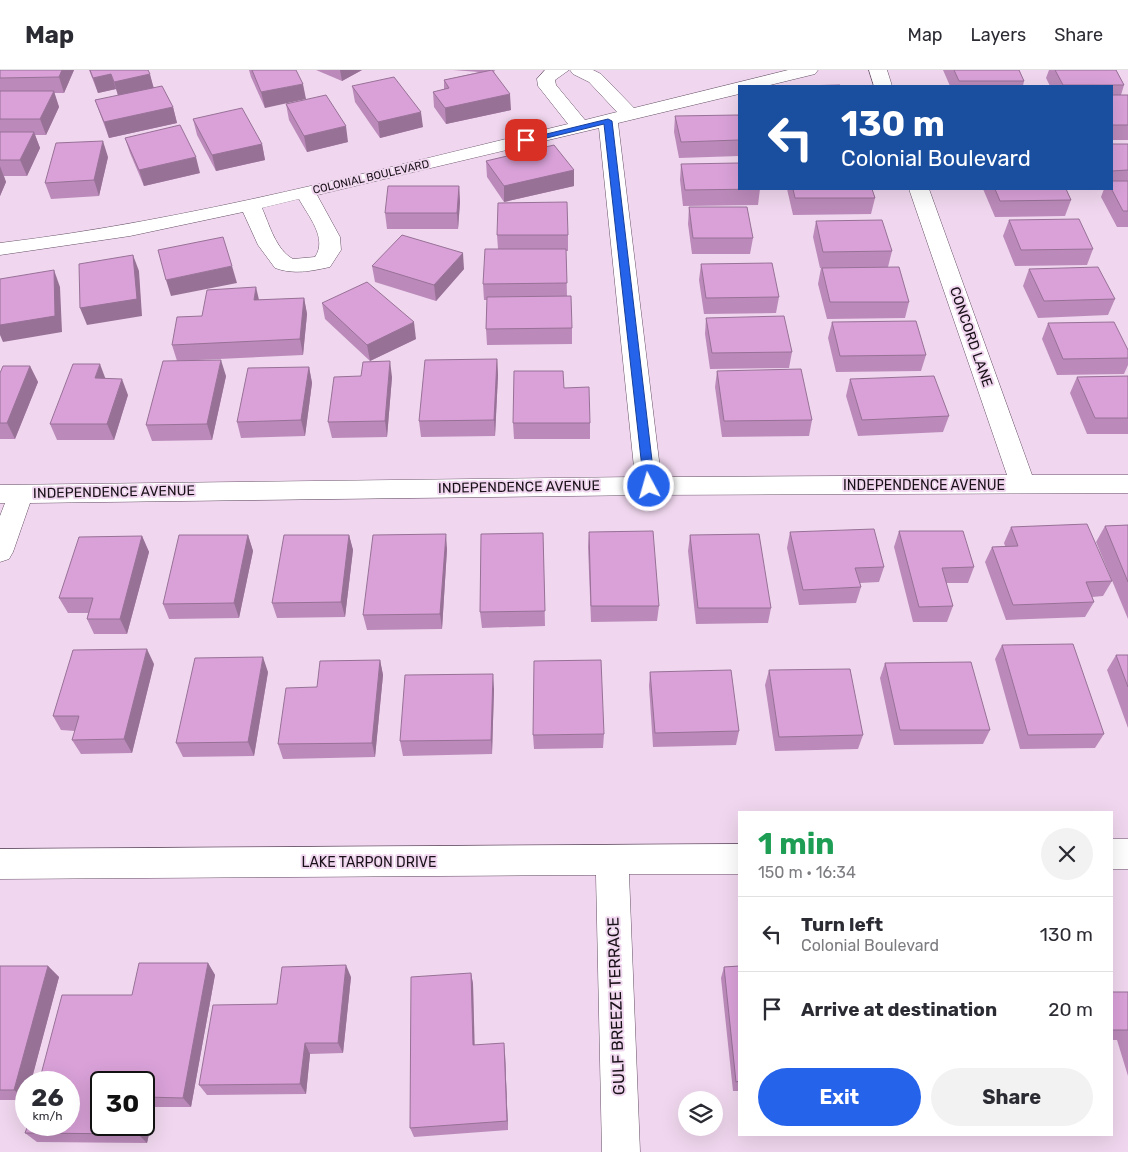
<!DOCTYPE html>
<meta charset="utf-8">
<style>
body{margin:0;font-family:Rubik,sans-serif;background:#f2f2f3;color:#2b2b33;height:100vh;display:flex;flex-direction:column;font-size:19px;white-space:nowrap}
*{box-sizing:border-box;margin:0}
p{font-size:16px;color:#7c7c81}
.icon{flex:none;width:28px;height:28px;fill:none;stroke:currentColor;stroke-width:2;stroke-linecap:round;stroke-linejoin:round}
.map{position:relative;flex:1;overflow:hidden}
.details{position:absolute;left:738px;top:741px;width:375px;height:325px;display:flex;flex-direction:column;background:#fff;border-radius:0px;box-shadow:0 5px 20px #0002}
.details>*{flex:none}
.guide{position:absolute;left:738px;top:15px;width:375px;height:105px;border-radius:0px;box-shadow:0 5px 20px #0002;background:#1a4fa0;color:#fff;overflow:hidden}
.fabs{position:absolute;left:678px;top:1021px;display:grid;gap:10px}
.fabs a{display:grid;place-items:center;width:45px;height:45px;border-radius:50%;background:#fff;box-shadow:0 5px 20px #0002;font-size:25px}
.speed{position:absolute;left:15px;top:1001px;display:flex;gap:10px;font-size:25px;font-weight:700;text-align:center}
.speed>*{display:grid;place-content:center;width:65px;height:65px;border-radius:50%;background:#fff;box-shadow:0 5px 20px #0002;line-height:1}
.speed small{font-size:12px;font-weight:400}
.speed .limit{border:2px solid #111;border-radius:8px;background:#fff;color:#111}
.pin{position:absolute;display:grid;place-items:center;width:42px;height:42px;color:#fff;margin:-21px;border-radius:10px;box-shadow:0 2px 8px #0006}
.me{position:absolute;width:55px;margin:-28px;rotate:354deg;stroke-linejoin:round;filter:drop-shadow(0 0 4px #0008)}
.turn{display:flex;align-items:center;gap:18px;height:105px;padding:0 20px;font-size:22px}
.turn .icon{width:65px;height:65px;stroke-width:2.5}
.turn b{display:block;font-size:35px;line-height:42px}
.round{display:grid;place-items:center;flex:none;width:52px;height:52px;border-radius:26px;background:#f2f2f3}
.summary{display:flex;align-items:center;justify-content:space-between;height:85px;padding:0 20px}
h1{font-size:30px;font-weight:700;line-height:38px;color:#1e9e55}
.action{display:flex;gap:10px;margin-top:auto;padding:10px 20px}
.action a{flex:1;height:58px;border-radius:30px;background:#2563eb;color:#fff;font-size:20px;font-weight:700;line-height:58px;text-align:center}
.action a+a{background:#f2f2f3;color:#2b2b33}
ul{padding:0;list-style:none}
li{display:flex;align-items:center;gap:15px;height:75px;padding:0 20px;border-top:1px solid #e1e1e2}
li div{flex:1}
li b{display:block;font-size:19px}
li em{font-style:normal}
header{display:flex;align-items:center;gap:30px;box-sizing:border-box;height:70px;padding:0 25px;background:#fff;border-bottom:1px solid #e1e1e2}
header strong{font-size:24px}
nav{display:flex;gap:28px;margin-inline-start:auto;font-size:18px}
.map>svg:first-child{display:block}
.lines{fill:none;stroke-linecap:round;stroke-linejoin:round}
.street-casing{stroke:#665166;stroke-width:1}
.street{fill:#fff;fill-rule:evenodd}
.wall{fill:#bb8aba}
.shaded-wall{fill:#987197}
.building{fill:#d9a1d8;stroke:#987197}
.route{fill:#2563eb;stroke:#184099}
.labels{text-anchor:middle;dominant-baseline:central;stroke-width:4;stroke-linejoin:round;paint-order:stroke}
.far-street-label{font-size:11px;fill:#191018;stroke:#f0d7ef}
.street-label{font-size:14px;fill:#191018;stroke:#f0d7ef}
.near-street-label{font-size:16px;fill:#191018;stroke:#f0d7ef}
</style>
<header>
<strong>Map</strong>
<nav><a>Map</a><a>Layers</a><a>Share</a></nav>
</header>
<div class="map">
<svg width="1128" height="1082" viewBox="0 0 1128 1082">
<rect width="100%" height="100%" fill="#f0d7ef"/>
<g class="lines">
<defs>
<g id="street">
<path d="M545,0H569L555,10L556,15L585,50L617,42L589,12L573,4L570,0H593L601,4L634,38L788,0H818L815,4L766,16H739V24L618,53L661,407L1007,405L909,119H929L1032,405H1128V423L649,425L30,433L13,482L9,489L0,492V446L5,433H0V415L635,407L599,58L317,125L340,167L341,180L330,197C311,201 294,205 275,198L258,175L243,142L130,166L0,185V173C192,150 380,99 568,54L538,16L537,9ZM299,129C308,146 328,168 315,187L293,189C276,180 269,154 262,138Z"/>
<polygon points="869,0 887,0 892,16 874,16"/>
<rect x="1111" y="769" width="17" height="30"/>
<polygon points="739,774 739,804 629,804 640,1082 602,1082 596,805 0,809 0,779"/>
</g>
</defs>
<use href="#street" class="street-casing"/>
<use href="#street" class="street"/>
</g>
<g class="wall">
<polygon points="0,0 74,0 64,23 54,23 59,37 46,65 35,65 40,78 27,106 4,106 6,112 0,126"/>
<polygon points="89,0 148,0 154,18 173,37 177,53 109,68 95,30 118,26 116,19 98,23"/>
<polygon points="249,0 296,0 265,38 251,7"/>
<polygon points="316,0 362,0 342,11"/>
<polygon points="453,0 495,0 494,2 511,40 446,54 434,37 433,22 444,19 444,10 479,2"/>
<polygon points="943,0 1019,0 1024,11 1023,16 950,16"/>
<polygon points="1049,0 1116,0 1124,15 1121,25 1128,25 1128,70 1111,70 1111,16 1050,16 1046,8"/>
<polygon points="352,16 423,57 380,68 355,32"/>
<polygon points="286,34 348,72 307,82 289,50"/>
<polygon points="675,46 739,48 739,86 679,88 674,62"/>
<polygon points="193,49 262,74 265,90 216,101 197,65"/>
<polygon points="125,68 200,103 144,116 130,83"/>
<polygon points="1111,74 1128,74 1128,157 1117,157 1101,127 1104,119 1111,119"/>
<polygon points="108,87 99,126 51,129 45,113"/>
<polygon points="486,91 574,100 574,116 504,132 487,107"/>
<polygon points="681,94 760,119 758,135 683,136 680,110"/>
<polygon points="459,116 460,132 458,159 387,159 385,143"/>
<polygon points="787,119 872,119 875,128 871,144 793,145"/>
<polygon points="983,119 1066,119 1071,130 1065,146 995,147"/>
<polygon points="689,137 753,168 750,184 692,184 688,154"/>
<polygon points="1009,150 1093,179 1087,195 1015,196 1003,166"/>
<polygon points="816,151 892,181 888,197 909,232 905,248 827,249 818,214 821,198 820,198 813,167"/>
<polygon points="497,165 568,165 568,181 566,181 567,226 572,258 572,274 487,275 486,259 487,230 484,230 483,214 498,179"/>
<polygon points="701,194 779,227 776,243 704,244 699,210"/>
<polygon points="372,196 464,199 436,231 375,212"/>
<polygon points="1029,199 1115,229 1108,245 1038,248 1023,216"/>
<polygon points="304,228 307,244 303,285 177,291 172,275 202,246 259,230"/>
<polygon points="322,233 416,269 370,291 325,249"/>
<polygon points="706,248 792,282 789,298 710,299 705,264"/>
<polygon points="832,252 926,285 921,301 836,302 828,268"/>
<polygon points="1048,253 1128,280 1128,295 1124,304 1057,305 1042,269"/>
<polygon points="497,289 498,305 495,366 421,367 419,351"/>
<polygon points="30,296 38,312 15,369 0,369 0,303"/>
<polygon points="309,297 312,313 305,366 241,368 237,352"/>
<polygon points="717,301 812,350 809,366 722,367 715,317"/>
<polygon points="226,306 212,370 152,371 146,355"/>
<polygon points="1128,306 1128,364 1087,364 1070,323 1077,307"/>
<polygon points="392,307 387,367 332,368 328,352"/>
<polygon points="850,309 949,346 943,362 858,366 846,326"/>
<polygon points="564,318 590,353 590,369 514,369 513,353"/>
<polygon points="128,325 114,370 57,370 50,354"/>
<polygon points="1128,455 1128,549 1096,472 1105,456"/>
<polygon points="1011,457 1112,511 1103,526 1092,527 1094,532 1085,547 1006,550 985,492 992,477 1005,476 1004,473"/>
<polygon points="899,461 974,497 968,513 946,513 953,536 947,552 913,552 894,477"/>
<polygon points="589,462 659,536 657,551 591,552 588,477"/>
<polygon points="790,462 884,497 879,512 860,513 861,517 856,533 799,535 787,478"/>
<polygon points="543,463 545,556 482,558 480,542"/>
<polygon points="248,465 253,481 239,548 169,549 163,534"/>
<polygon points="349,465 353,480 345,547 277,548 272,533"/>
<polygon points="690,465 771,538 768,553 696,554 688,481"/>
<polygon points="142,466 149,482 127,564 94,564 87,549 88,543 68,543 59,528"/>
<polygon points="447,479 442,559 367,560 363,545"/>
<polygon points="1002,575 1104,664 1095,678 1020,679 995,589"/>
<polygon points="1116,585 1128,585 1128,658 1107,600"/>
<polygon points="380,590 383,605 375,687 283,689 278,674"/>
<polygon points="885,593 990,660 983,674 894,675 880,608"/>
<polygon points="154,594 132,683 81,684 72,670 75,661 61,660 53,646"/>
<polygon points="769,600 863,665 858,679 775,681 765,615"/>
<polygon points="268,602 254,686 183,687 176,673"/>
<polygon points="650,602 739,661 736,675 653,677 649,616"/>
<polygon points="494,619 492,684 403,686 400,671"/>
<polygon points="604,664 603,678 534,679 533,665"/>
<polygon points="208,893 215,905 191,1037 155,1037 147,1073 37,1072 25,1063 132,925"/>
<polygon points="0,896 48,896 59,907 26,1030 0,1030"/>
<polygon points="739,896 739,1021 733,1021 721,908 724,897"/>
<polygon points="471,903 473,914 474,975 505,984 508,1060 414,1067 410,1058"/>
<polygon points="351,907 343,983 310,984 306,1024 207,1025 199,1015 277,934"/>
<polygon points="1111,922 1128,922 1128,1006 1117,970 1111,970"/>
</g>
<g class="shaded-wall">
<polygon points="62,0 74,0 64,23 59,7"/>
<polygon points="340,0 362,0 342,11"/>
<polygon points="111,4 116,19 98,23 93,8"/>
<polygon points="150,4 154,20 119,28 114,12"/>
<polygon points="303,14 306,29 265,38 261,22"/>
<polygon points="54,21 59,37 46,65 40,49"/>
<polygon points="510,24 511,40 446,54 445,38"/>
<polygon points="173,37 177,53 109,68 104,52"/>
<polygon points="421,42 423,57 380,68 378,52"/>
<polygon points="346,56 348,72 307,82 304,66"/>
<polygon points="34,62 40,78 27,106 20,90"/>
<polygon points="103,71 108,87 99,126 94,110"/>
<polygon points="262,74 265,90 216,101 212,85"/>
<polygon points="196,87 200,103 144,116 139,100"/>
<polygon points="0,96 6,112 0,126"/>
<polygon points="574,100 574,116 504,132 504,116"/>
<polygon points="459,116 460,132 458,159 457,143"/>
<polygon points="463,183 464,199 436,231 434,215"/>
<polygon points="133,185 139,201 142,246 87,255 80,238"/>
<polygon points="232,196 237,213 171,226 166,210"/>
<polygon points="54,200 60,217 62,262 3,272 0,265 0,255"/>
<polygon points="256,217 260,234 254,230"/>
<polygon points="304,228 307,244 303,285 300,269"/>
<polygon points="414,252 416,269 370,291 367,275"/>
<polygon points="497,289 498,305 495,366 494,350"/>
<polygon points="221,290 226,306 212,370 207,354"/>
<polygon points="390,291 392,307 387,367 385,351"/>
<polygon points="100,294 106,310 95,308"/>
<polygon points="30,296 38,312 15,369 7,353"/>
<polygon points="309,297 312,313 305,366 301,350"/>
<polygon points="122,309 128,325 114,370 107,354"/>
<polygon points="446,464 447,479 442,559 440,544"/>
<polygon points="248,465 253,481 239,548 234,533"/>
<polygon points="349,465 353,480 345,547 341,532"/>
<polygon points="142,466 149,482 127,564 120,549"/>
<polygon points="147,579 154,594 132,683 124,669"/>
<polygon points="263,587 268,602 254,686 248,672"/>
<polygon points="380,590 383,605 375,687 372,673"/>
<polygon points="493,604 494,619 492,684 491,670"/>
<polygon points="208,893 215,905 191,1037 183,1028"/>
<polygon points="346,895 351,907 343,983 338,973"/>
<polygon points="48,896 59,907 31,1012 26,1012 26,1030 14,1020"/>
<polygon points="471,903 473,914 475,986 473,975"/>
<polygon points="305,973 310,984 306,1024 300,1014"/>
<polygon points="504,973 505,984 508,1060 507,1051"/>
<polygon points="146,1027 155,1037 147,1073 138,1064 140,1055 144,1055 144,1038"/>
</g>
<g class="building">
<polygon points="0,0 62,0 59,7 0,8"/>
<polygon points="90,0 148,0 150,4 114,12 111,4 93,8"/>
<polygon points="252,0 296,0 303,14 261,22"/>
<polygon points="492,0 510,24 445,38 433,22 449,18 444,10"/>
<polygon points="954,0 1019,0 1024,11 959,11"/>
<polygon points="1055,0 1116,0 1124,15 1063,15"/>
<polygon points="394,7 421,42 378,52 352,16"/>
<polygon points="840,15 840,16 800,16"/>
<polygon points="162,16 173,37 104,52 95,30"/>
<polygon points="0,21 54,21 40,49 0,49"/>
<polygon points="326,25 346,56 304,66 286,34"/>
<rect x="1111" y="25" width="17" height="30"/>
<polygon points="242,38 262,74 212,85 193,49"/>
<polygon points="738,45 739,48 739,70 681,72 675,46"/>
<polygon points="180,55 196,87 139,100 125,68"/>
<polygon points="0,62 34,62 20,90 0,90"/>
<polygon points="103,71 94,110 45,113 56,73"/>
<polygon points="1111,74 1128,74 1128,100 1111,101"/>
<polygon points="554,75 574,100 504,116 486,91"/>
<polygon points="739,93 739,119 760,119 685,120 681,94"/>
<polygon points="1111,111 1128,111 1128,141 1123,141 1111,118"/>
<polygon points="388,116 459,116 457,143 385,143"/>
<polygon points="793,119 872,119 875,128 795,128"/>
<polygon points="995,119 1066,119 1071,130 1000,131"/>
<polygon points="567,132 568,165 497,165 498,133"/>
<polygon points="689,137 747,137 753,168 693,168"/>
<polygon points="1079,149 1093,179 1021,180 1009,150"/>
<polygon points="882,150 892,181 823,182 816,151"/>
<polygon points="402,165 463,183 434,215 372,196"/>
<polygon points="223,167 232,196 166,210 158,180"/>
<polygon points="485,179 566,179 567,213 483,214"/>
<polygon points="133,185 137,229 80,238 79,194"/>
<polygon points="772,193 779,227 706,228 701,194"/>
<polygon points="899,197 909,232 830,232 822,198"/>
<polygon points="1098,197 1115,229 1044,231 1029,199"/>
<polygon points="54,200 55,246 0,255 0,209"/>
<polygon points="367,212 414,252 367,275 322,233"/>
<polygon points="256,217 254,230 304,228 300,269 172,275 177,247 202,246 207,220"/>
<polygon points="571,226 572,258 486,259 487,227"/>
<polygon points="784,246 792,282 712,283 706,248"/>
<polygon points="916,251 926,285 840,286 832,252"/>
<polygon points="1114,252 1128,280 1128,288 1063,289 1048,253"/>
<polygon points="497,289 494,350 419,351 425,290"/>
<polygon points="221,290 207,354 146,355 163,291"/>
<polygon points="390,291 385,351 328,352 334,307 361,306 363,292"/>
<polygon points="73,294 100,294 95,308 122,309 107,354 50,354"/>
<polygon points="3,296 30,296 7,353 0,353 0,303"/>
<polygon points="309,297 301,350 237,352 248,298"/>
<polygon points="801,299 812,350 724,351 717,301"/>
<polygon points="514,301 563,301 564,318 589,317 590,353 513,353"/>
<polygon points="934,306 949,346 862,350 850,309"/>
<polygon points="1128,306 1128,348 1095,348 1077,307"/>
<polygon points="1087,454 1112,511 1086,512 1094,532 1013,535 992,477 1018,476 1011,457"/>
<polygon points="1128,455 1128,512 1105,456"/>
<polygon points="874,459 884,497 855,498 861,517 803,520 790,462"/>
<polygon points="653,461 659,536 591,536 589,462"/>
<polygon points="899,461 963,461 974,497 942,498 953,536 919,537"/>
<polygon points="543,463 545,541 480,542 481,464"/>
<polygon points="446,464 440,544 363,545 373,465"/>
<polygon points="759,464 771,538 698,538 690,465"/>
<polygon points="179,465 248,465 234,533 163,534"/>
<polygon points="284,465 349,465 341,532 272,533"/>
<polygon points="142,466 120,549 87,549 93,528 59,528 79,467"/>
<polygon points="1073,574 1104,664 1028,665 1002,575"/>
<polygon points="147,579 124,669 72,670 79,646 53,646 73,580"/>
<polygon points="1116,585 1128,585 1128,617"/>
<polygon points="263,587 248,672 176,673 195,588"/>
<polygon points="380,590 372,673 278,674 286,618 317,617 320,591"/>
<polygon points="601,590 604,664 533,665 534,591"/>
<polygon points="971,592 990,660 900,660 885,593"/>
<polygon points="850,599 863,665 779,667 769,600"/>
<polygon points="731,600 739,661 655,663 650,602"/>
<polygon points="493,604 491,670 400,671 405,605"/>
<polygon points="139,893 208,893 183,1028 146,1027 144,1038 144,1012 101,1012 101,1055 140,1055 138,1064 25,1063 28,1055 69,1055 69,1012 39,1012 62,925 132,925"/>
<polygon points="346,895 338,973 305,973 300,1014 199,1015 213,935 277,934 282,897"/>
<polygon points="0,896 48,896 14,1020 0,1020"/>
<polygon points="739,896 739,1011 736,1012 724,897"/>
<polygon points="471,903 473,975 504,973 507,1051 410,1058 411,907"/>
<rect x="1111" y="922" width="17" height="38"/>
</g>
<polygon class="route" points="608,49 612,51 655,416 649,419 644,416 604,54 526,73 522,70"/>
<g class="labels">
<g class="far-street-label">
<text transform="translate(371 107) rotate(-13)">COLONIAL BOULEVARD</text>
</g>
<g class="street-label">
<text transform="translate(971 267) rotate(71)">CONCORD LANE</text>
<text x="924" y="415">INDEPENDENCE AVENUE</text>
<text transform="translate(519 417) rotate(-1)">INDEPENDENCE AVENUE</text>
<text transform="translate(114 422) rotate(-1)">INDEPENDENCE AVENUE</text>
<text x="369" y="792">LAKE TARPON DRIVE</text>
</g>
<g class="near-street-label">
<text transform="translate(616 936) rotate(-92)">GULF BREEZE TERRACE</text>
</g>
</g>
</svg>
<div class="fabs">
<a><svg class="icon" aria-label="layers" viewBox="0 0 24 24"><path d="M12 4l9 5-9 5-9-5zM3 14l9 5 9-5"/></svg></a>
</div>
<div class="speed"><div>26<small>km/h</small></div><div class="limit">30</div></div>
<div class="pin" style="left:526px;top:70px;background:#d93025"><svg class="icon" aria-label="arrive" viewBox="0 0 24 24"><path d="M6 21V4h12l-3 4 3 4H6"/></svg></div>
<svg class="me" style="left:649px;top:416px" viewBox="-20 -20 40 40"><circle r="17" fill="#2563eb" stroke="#fff" stroke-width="3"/><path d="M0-11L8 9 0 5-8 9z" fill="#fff"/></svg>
<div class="guide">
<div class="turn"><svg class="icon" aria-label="left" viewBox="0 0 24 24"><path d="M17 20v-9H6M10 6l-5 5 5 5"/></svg><div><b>130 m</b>Colonial Boulevard</div></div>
</div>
<section class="details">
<div class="summary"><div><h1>1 min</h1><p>150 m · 16:34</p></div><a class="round"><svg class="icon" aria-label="close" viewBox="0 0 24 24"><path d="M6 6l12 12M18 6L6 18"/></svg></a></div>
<ul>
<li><svg class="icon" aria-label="left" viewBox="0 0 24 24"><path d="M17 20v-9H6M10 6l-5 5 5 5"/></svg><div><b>Turn left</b><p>Colonial Boulevard</p></div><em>130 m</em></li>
<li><svg class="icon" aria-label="arrive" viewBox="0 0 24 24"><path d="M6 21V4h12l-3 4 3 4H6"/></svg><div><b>Arrive at destination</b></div><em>20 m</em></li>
</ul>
<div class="action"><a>Exit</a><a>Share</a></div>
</section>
</div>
